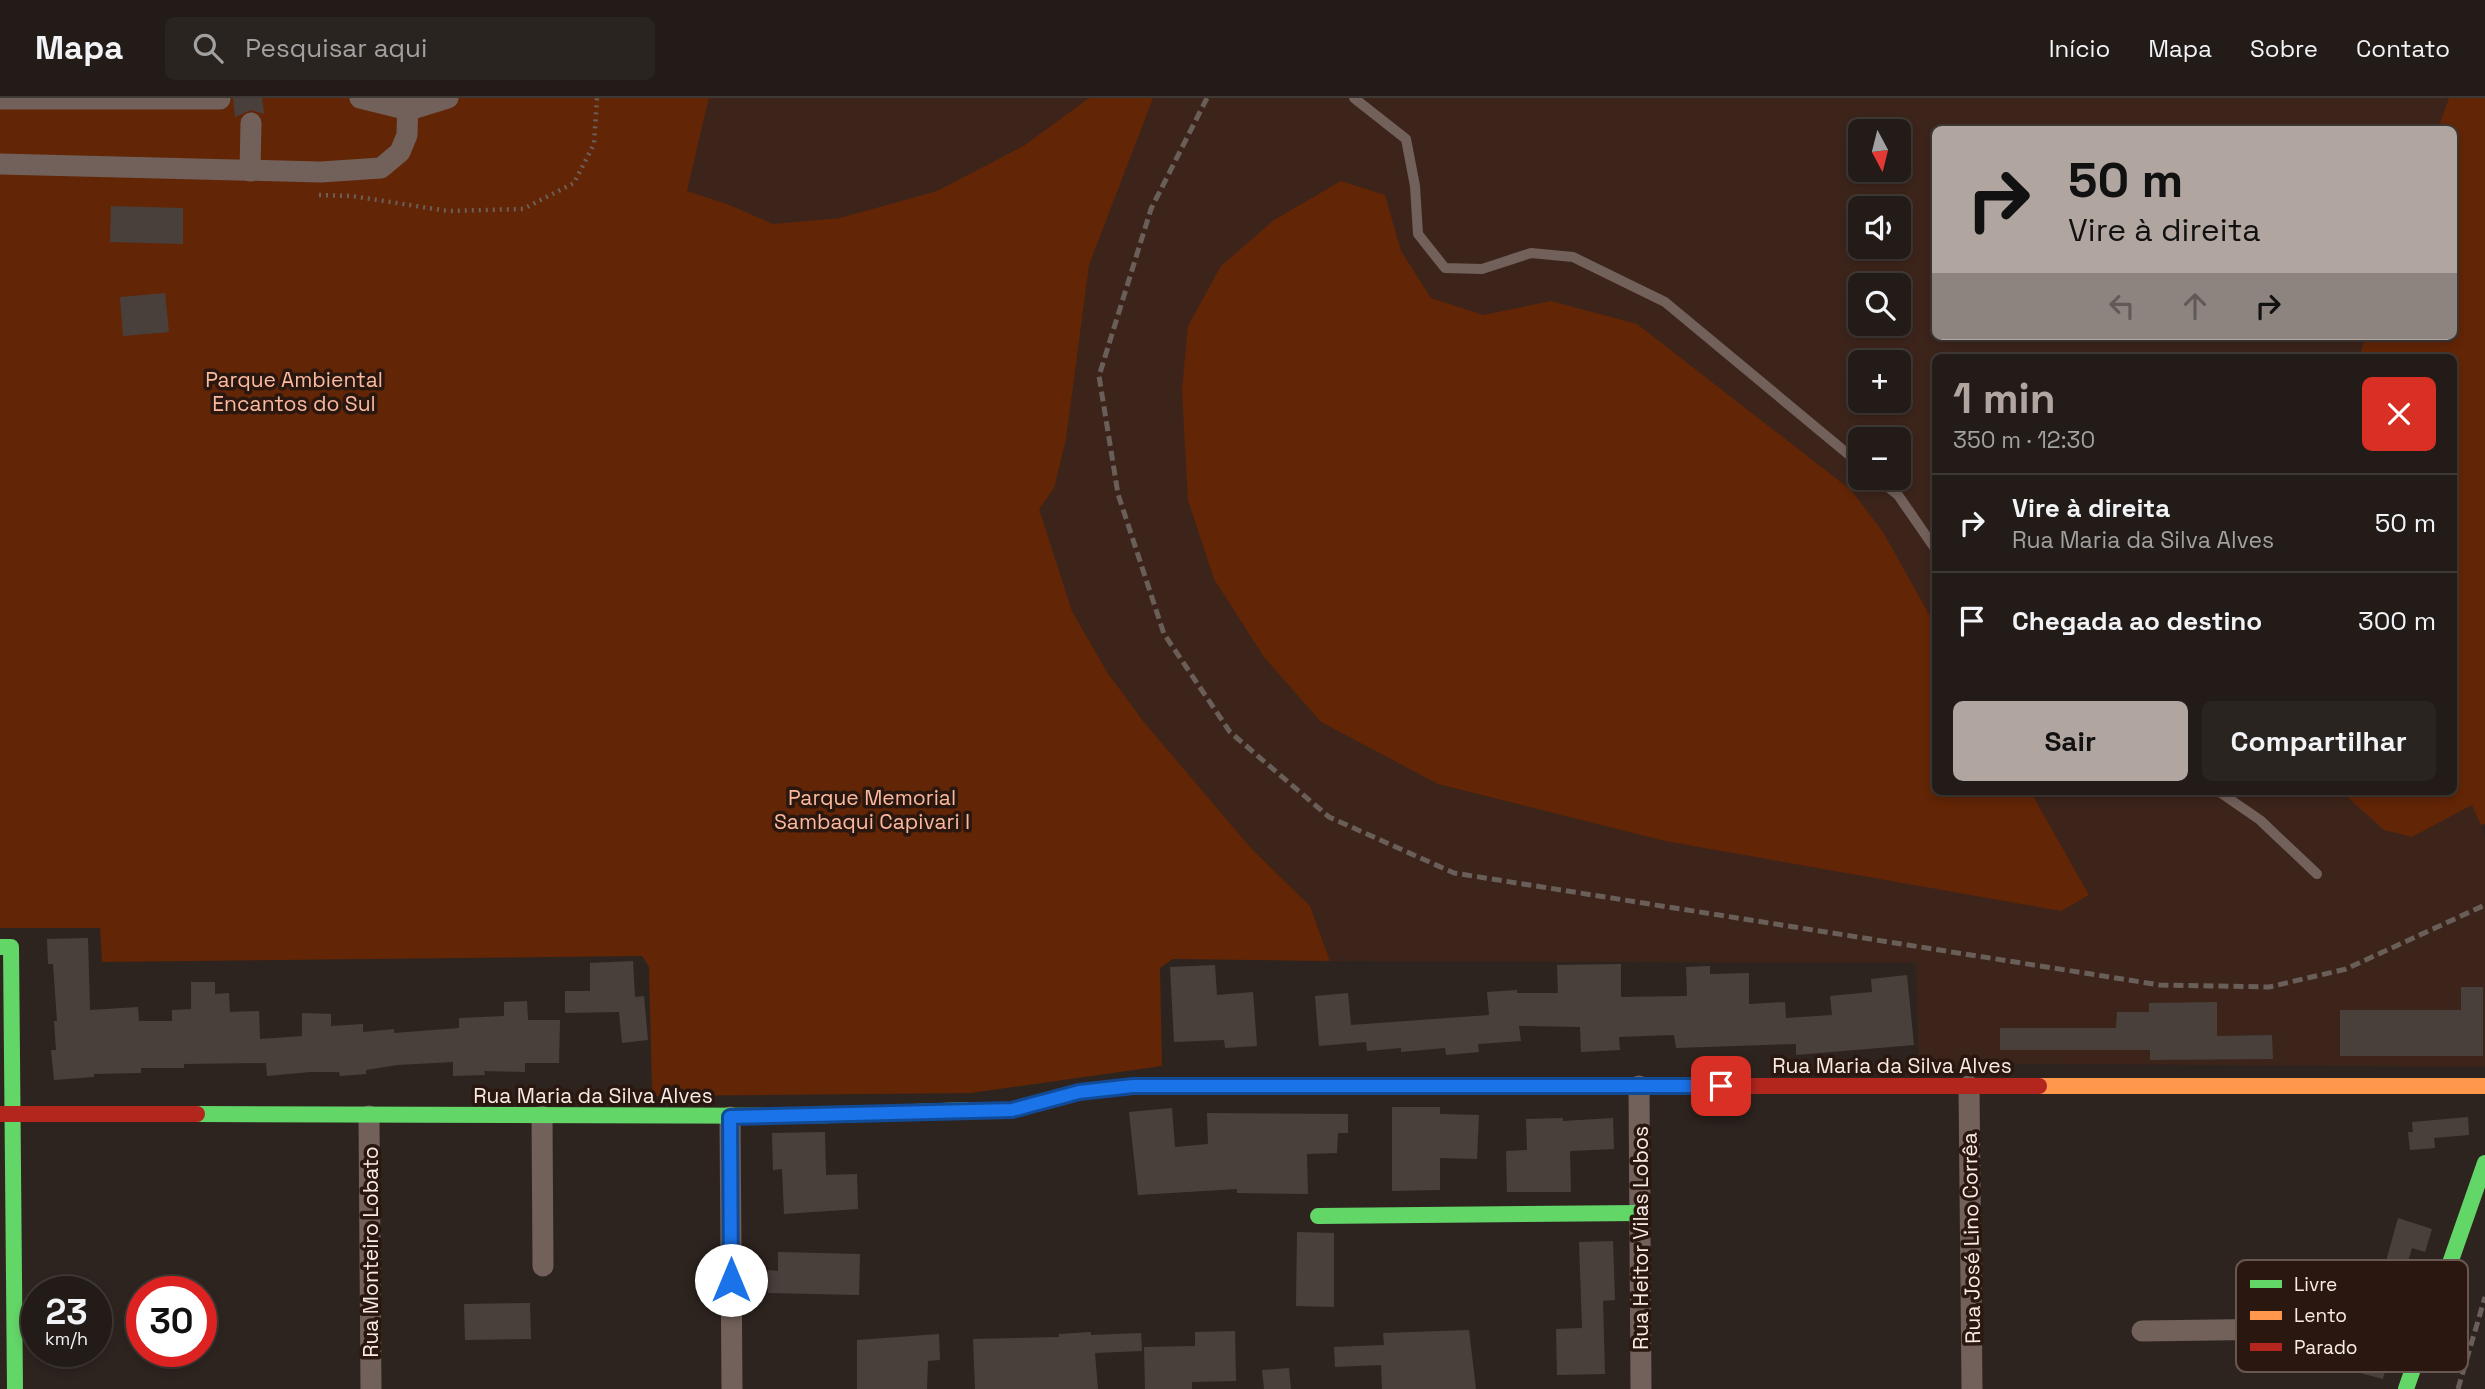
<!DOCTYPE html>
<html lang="pt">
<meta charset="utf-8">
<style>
body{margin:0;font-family:"Space Grotesk",sans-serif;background:#2a2420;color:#f1f3f6;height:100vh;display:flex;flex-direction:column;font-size:26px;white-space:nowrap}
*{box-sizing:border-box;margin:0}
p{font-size:23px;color:#a2a1a1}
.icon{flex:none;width:38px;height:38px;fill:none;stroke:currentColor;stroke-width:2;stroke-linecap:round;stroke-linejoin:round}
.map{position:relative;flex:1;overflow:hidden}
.panel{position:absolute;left:1932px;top:256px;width:525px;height:441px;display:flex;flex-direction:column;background:#221b17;border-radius:10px;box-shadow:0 4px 10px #0003,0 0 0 2px #3f3936}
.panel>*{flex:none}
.guide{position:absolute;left:1932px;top:28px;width:525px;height:214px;border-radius:10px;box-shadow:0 4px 10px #0003,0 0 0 2px #3f3936;background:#b1a5a0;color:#111;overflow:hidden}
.needle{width:46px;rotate:173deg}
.controls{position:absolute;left:1848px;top:21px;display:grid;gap:14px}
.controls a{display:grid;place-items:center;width:63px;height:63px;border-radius:10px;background:#221b17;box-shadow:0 4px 10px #0003,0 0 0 2px #3f3936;font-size:35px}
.speed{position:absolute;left:21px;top:1178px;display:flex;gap:14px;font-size:35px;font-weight:700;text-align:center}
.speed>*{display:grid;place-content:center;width:91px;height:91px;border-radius:50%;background:#221b17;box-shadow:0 4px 10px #0003,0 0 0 2px #3f3936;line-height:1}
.speed small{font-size:18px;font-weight:400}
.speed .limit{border:10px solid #d22;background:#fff;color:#111}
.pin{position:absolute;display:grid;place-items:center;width:60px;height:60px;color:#fff;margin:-30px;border-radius:14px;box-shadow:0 4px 10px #0006}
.me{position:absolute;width:77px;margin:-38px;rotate:0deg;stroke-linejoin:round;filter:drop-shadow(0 0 5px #0008)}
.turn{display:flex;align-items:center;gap:24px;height:147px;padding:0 21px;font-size:32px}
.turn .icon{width:91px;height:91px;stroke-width:2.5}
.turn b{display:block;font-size:49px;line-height:60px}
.lanes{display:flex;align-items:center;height:66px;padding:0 21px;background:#0003;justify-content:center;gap:35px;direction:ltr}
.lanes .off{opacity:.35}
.round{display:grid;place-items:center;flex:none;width:74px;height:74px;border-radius:10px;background:#2a2420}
.summary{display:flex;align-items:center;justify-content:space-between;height:119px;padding:0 21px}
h1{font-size:42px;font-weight:600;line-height:52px;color:#b1a5a0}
.action{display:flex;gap:14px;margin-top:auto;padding:14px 21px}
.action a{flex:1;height:80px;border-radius:10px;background:#b1a5a0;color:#111;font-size:28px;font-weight:600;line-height:80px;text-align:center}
.action a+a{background:#2a2420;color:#f1f3f6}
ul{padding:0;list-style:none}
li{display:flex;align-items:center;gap:21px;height:98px;padding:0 21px;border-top:2px solid #3f3936}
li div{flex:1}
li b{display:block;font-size:26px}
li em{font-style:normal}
header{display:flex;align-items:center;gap:42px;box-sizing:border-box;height:98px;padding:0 35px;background:#221b17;border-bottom:2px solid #3f3936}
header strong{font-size:33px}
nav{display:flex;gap:38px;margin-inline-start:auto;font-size:24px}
.search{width:490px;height:63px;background:#2a2420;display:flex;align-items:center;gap:18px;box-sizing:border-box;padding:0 24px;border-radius:10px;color:#a2a1a1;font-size:26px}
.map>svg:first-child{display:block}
.built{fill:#3c241b;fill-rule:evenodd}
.green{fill:#622506}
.building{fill:#49403c}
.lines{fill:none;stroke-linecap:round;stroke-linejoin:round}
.path{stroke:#6c5f59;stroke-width:4.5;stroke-dasharray:2 5;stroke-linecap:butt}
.lane{stroke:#72605a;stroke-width:10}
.street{stroke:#72605a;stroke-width:21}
.fast{stroke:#63d668;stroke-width:16}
.slow{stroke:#ff974d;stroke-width:16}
.jam{stroke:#b3261e;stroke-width:16}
.rail{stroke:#6a5e59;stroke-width:5;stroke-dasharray:10 5;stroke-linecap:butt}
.route-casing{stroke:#114b97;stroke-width:18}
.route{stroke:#1a73e8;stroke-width:12}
.labels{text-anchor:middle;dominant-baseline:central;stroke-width:7;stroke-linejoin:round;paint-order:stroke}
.park-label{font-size:21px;fill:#fcb99e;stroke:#2a1810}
.street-label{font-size:21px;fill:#f8ebe5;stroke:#2a1810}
.key{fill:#2a1810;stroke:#685750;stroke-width:2}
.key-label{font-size:19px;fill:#f8ebe5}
</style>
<header>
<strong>Mapa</strong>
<div class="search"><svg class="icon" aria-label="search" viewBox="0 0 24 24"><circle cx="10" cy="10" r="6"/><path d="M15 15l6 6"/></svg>Pesquisar aqui</div>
<nav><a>Início</a><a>Mapa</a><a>Sobre</a><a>Contato</a></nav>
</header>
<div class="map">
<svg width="2485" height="1291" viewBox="0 0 2485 1291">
<rect width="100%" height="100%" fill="#2e241f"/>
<path class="built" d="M709,0H2485V726L2482,728L2485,740V969L1919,965L1916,865L1330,863L1310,808L1250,749L1142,623L1107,574L1072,513L1038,411L591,491ZM1936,32H2454V238H1936ZM1860,33H1899V72H1860ZM1860,110H1899V149H1860ZM1860,187H1899V226H1860ZM1936,259H2454V693H1936ZM1860,264H1899V303H1860ZM1860,341H1899V380H1860Z"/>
<g class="green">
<polygon points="0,0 709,0 687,93 727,106 773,126 840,120 937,93 1025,47 1089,0 1153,0 1089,167 1066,341 1054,390 1039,411 1072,513 1107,574 1143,623 1250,749 1310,808 1330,863 1173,861 1160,870 1162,968 971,995 655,998 652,992 649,869 642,858 102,864 100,830 0,830"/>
<polygon points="2449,0 2485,0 2485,726 2481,727 2472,707 2412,739 2384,732 2341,693 2454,693 2454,259 2359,259 2366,238 2454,238 2454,32 2438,31"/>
<polygon points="1341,83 1385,97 1401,153 1431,200 1483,217 1551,203 1637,226 1851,392 1883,434 1935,527 1936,693 2030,693 2089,797 2061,813 1665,743 1438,686 1321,624 1264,559 1214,481 1188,402 1182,292 1188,228 1221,168 1274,122"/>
</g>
<g class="building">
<polygon points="233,0 262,0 264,16 251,12 235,19"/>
<polygon points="111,108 183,110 183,146 110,144"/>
<polygon points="165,195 169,234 123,238 120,199"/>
<polygon points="88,840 90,912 138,909 139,923 172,923 172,912 191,911 191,884 215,884 215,896 229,895 230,914 259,913 260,941 302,938 302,915 331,916 331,928 363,926 363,934 394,931 394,935 459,930 459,920 504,918 504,904 527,903 528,922 560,922 559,965 525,965 525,974 484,973 485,977 453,978 453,964 397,967 366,972 366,976 340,978 339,974 310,974 267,978 266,965 184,966 184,970 141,970 141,975 94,976 94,979 54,982 51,952 56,952 54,923 57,923 53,866 48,866 47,841"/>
<polygon points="633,863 635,899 644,898 648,942 622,945 619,914 565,915 565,893 590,893 590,865"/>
<polygon points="1621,866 1621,899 1687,898 1686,869 1710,868 1710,876 1749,875 1749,906 1785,904 1786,920 1832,917 1830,898 1872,894 1871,881 1907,877 1914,947 1796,957 1796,946 1676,950 1674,937 1619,939 1620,952 1581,954 1580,929 1519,928 1521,943 1478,946 1479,954 1446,957 1445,950 1401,954 1401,950 1367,953 1366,944 1319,948 1315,898 1348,895 1351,927 1489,917 1487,894 1517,892 1517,895 1558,895 1557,867"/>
<polygon points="1215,867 1217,897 1253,894 1257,948 1225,950 1224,942 1174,944 1170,869"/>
<polygon points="2461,889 2483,889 2483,958 2340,958 2340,912 2461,912"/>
<polygon points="2217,904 2217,938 2272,937 2273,961 2150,962 2150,952 2000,952 2000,930 2116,930 2117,914 2149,914 2149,905"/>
<polygon points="1392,1009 1440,1009 1440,1016 1479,1017 1477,1061 1440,1060 1440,1092 1392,1093"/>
<polygon points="1172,1010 1175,1049 1208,1046 1207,1015 1348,1016 1348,1035 1338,1035 1337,1055 1307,1056 1308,1096 1237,1095 1237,1091 1138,1097 1129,1014"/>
<polygon points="2468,1019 2469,1037 2434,1040 2435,1050 2410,1052 2408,1034 2413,1034 2412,1024"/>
<polygon points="1563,1020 1563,1023 1613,1020 1614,1051 1570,1053 1571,1094 1507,1094 1506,1053 1527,1052 1526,1021"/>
<polygon points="825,1034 826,1077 857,1076 858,1111 784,1116 782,1071 773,1072 772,1035"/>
<polygon points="2398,1120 2432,1131 2425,1154 2412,1150 2399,1194 2419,1200 2414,1216 2371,1217"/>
<polygon points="1297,1134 1334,1135 1334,1209 1296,1208"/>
<polygon points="1613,1143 1615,1202 1603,1203 1605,1276 1557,1277 1556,1231 1582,1230 1579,1144"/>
<polygon points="778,1154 860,1156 859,1197 768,1195 768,1172 778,1173"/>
<polygon points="530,1205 531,1241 465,1242 464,1206"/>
<polygon points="1469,1232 1476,1291 1382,1291 1381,1267 1335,1269 1334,1249 1384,1247 1383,1235"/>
<polygon points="1235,1233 1236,1283 1192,1284 1192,1291 1145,1291 1144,1249 1195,1248 1195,1234"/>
<polygon points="1091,1234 1091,1237 1141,1235 1142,1253 1095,1255 1098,1291 975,1291 973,1241 1059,1239 1059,1236"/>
<polygon points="939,1236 940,1262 928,1263 927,1291 857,1291 857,1242"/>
<polygon points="2349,1243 2393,1243 2383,1281 2341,1270"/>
<polygon points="1289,1270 1291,1291 1264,1291 1262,1272"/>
</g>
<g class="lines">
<polyline class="path" points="319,97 352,98 448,113 523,111 574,85 594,46 597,0"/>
<g class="lane">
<polyline points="1354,0 1406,41 1415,88 1418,136 1445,170 1482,171 1531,155 1573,159 1665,204 1860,366"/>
<polyline points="1877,380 1898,397 1936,452"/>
<polyline points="2218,693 2260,722 2317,776"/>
</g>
<g class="street">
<polyline points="360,0 409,12 448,0"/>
<polyline points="0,1 220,1"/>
<polyline points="0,66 321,74 381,70 400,54 407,37 408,0"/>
<polyline points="250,73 251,25"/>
<polyline points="1639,988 1641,1291"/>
<polyline points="1969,988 1972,1291"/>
<polyline points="369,1018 371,1291"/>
<polyline points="542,1018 543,1168"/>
<polyline points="730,1019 732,1291"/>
<polyline points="2142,1233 2428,1229"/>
</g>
<g class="fast">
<polyline points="0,849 11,849 15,1291"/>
<polyline points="1218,988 1699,988"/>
<polyline points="197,1016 803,1018 968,1012"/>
<polyline points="1318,1118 1640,1115"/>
<polyline points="2406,1291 2485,1065"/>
</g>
<g class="slow">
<polyline points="2039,988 2485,988"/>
<polyline points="968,1012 1012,1012 1079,994 1133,988 1218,988"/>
</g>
<g class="jam">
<polyline points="1699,988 2039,988"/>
<polyline points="0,1016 197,1016"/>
</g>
<g class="rail">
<polyline points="1207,0 1151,111 1099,278 1118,396 1164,536 1230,634 1329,719 1454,775 2160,887 2269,889 2346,871 2485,807"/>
<polyline points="2458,1291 2485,1199"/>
</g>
</g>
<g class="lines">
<defs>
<polyline id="route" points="731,1182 730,1019 1012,1012 1079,994 1133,988 1721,988"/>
</defs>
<use href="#route" class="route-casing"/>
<use href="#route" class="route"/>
</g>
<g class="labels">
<g class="park-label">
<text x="294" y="281">Parque Ambiental<tspan x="294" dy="24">Encantos do Sul</tspan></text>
<text x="872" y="699">Parque Memorial<tspan x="872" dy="24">Sambaqui Capivari I</tspan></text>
</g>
<g class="street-label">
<text x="1892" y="967">Rua Maria da Silva Alves</text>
<text x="593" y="997">Rua Maria da Silva Alves</text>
<text transform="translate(1640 1140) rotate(-90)">Rua Heitor Vilas Lobos</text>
<text transform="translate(1971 1140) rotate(-91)">Rua José Lino Corrêa</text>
<text transform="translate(370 1154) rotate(-90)">Rua Monteiro Lobato</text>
</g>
</g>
<rect x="2236" y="1162" width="232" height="112" rx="10" class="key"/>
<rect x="2250" y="1182" width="32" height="8" fill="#63d668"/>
<rect x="2250" y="1213" width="32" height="9" fill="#ff974d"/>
<rect x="2250" y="1245" width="32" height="8" fill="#b3261e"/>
<g class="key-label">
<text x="2294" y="1193">Livre</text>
<text x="2294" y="1224">Lento</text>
<text x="2294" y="1256">Parado</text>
</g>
</svg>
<div class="controls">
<a><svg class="needle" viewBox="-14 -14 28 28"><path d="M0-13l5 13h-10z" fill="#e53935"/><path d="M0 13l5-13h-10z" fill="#a2a1a1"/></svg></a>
<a><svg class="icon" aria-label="sound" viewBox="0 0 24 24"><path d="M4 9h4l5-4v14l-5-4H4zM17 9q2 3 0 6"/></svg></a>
<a><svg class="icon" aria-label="search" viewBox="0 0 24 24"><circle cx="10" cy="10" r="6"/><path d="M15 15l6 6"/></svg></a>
<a>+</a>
<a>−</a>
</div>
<div class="speed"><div>23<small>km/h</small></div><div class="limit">30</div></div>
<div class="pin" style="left:1721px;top:988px;background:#d93025"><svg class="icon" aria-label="arrive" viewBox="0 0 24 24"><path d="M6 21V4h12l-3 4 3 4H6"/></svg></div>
<svg class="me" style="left:731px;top:1182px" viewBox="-20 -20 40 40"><circle r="19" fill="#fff"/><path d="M0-13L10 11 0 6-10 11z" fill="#1a73e8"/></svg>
<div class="guide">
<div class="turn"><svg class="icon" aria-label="right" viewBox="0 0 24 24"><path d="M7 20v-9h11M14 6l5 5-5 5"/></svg><div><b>50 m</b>Vire à direita</div></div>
<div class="lanes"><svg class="icon off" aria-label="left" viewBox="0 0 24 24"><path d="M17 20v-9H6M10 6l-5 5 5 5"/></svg><svg class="icon off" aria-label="ahead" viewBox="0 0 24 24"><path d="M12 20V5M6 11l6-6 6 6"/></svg><svg class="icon" aria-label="right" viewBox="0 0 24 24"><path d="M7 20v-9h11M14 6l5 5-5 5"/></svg></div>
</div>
<section class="panel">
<div class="summary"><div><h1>1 min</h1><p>350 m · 12:30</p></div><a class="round" style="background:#d93025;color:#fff"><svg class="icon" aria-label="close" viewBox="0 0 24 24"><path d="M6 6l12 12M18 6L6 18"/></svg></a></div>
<ul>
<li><svg class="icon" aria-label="right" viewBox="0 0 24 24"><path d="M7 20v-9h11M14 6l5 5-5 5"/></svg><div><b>Vire à direita</b><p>Rua Maria da Silva Alves</p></div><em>50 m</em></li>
<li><svg class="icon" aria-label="arrive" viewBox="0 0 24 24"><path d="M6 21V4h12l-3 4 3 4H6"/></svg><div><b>Chegada ao destino</b></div><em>300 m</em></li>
</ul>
<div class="action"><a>Sair</a><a>Compartilhar</a></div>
</section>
</div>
